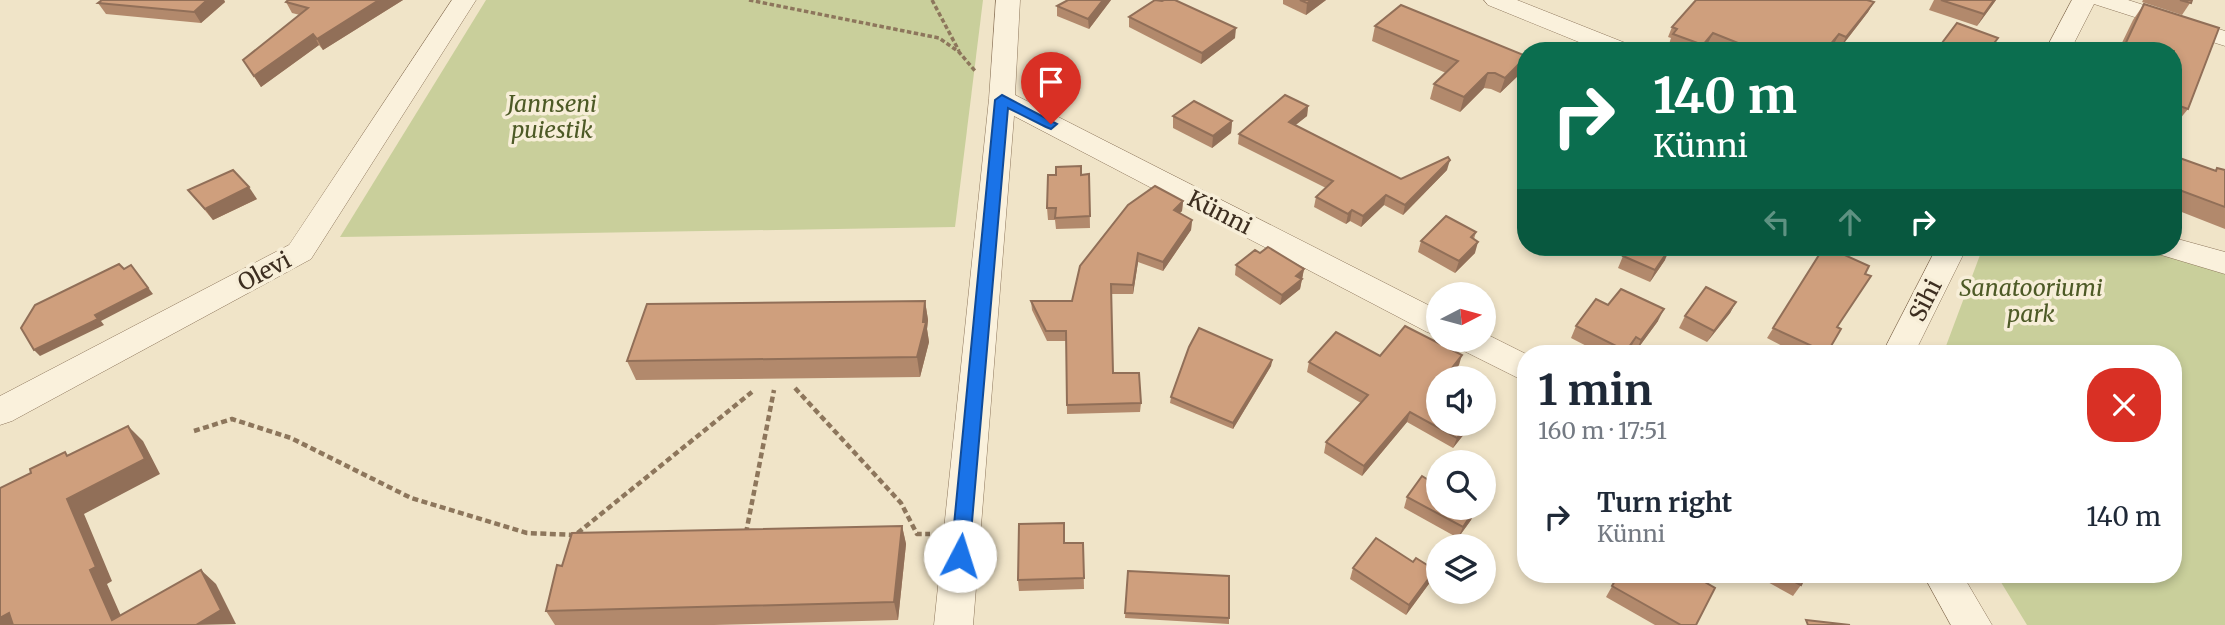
<!DOCTYPE html>
<meta charset="utf-8">
<style>
body{margin:0;font-family:Merriweather,serif;background:#f6f6f7;color:#1f2937;height:100vh;display:flex;flex-direction:column;font-size:26px;white-space:nowrap}
*{box-sizing:border-box;margin:0}
p{font-size:23px;color:#747a83}
.icon{flex:none;width:38px;height:38px;fill:none;stroke:currentColor;stroke-width:2;stroke-linecap:round;stroke-linejoin:round}
.map{position:relative;flex:1;overflow:hidden}
.drawer{position:absolute;left:1517px;top:345px;width:665px;height:238px;display:flex;flex-direction:column;background:#fff;border-radius:28px;box-shadow:0 4px 10px #0003}
.drawer>*{flex:none}
.hud{position:absolute;left:1517px;top:42px;width:665px;height:214px;border-radius:28px;box-shadow:0 4px 10px #0003;background:#0b6e4f;color:#fff;overflow:hidden}
.needle{width:46px;rotate:84deg}
.fabs{position:absolute;left:1426px;top:282px;display:grid;gap:14px}
.fabs a{display:grid;place-items:center;width:70px;height:70px;border-radius:50%;background:#fff;box-shadow:0 4px 10px #0003;font-size:35px}
.pin{position:absolute;display:grid;place-items:center;width:60px;height:60px;color:#fff;margin:-72px -30px;border-radius:50% 50% 50% 0;rotate:-45deg;box-shadow:0 0 7px #0007}
.pin .icon{rotate:45deg}
.me{position:absolute;width:77px;margin:-38px;rotate:5deg;stroke-linejoin:round;filter:drop-shadow(0 0 5px #0008)}
.turn{display:flex;align-items:center;gap:24px;height:147px;padding:0 21px;font-size:32px}
.turn .icon{width:91px;height:91px;stroke-width:2.5}
.turn b{display:block;font-size:49px;line-height:60px}
.lanes{display:flex;align-items:center;height:66px;padding:0 21px;background:#0003;justify-content:center;gap:35px;direction:ltr}
.lanes .off{opacity:.35}
.round{display:grid;place-items:center;flex:none;width:74px;height:74px;border-radius:28px;background:#f6f6f7}
.overview{display:flex;align-items:center;justify-content:space-between;height:119px;padding:0 21px}
h1{font-size:42px;font-weight:700;line-height:52px}
ul{padding:0;list-style:none}
li{display:flex;align-items:center;gap:21px;height:105px;padding:0 21px}
li div{flex:1}
li b{display:block;font-size:26px}
li em{font-style:normal}
.map>svg:first-child{display:block}
.green{fill:#c9cf9b}
.lines{fill:none;stroke-linecap:round;stroke-linejoin:round}
.street-casing{stroke:#8d765c;stroke-width:1}
.path-far1{stroke:#8d765c;stroke-width:3.5;stroke-dasharray:4.5 2.5;stroke-linecap:butt}
.path{stroke:#8d765c;stroke-width:4.5;stroke-dasharray:6 3.5;stroke-linecap:butt}
.street{fill:#faf1dc;fill-rule:evenodd}
.wall{fill:#b2896c}
.shaded-wall{fill:#916f58}
.building{fill:#cf9f7d;stroke:#916f58;stroke-width:2}
.route{fill:#1a73e8;stroke:#114b97;stroke-width:2}
.labels{text-anchor:middle;dominant-baseline:central;stroke-width:7;stroke-linejoin:round;paint-order:stroke}
.park-label{font-size:23px;font-style:italic;fill:#4d5a26;stroke:#f7eed8}
.street-label{font-size:23px;fill:#3d2e20;stroke:#f7eed8}
</style>
<div class="map">
<svg width="2225" height="625" viewBox="0 0 2225 625">
<rect width="100%" height="100%" fill="#f0e4c8"/>
<g class="green">
<polygon points="486,0 983,0 955,227 340,237"/>
<polygon points="1983,247 2134,247 2225,273 2225,625 2027,625 1996,574 2174,574 2174,354 1943,354"/>
</g>
<g class="lines">
<defs>
<g id="street">
<polygon points="452,0 476,0 311,259 12,421 0,425 0,396 289,245"/>
<polygon points="996,0 1020,0 1015,95 1438,310 1438,336 1427,332 1014,116 973,625 934,625 989,99"/>
<polygon points="1484,0 1517,0 1633,46 1636,51 1601,51 1488,5"/>
<polygon points="2072,0 2128,0 2225,31 2225,46 2094,4 2070,51 2045,51"/>
<polygon points="2174,238 2225,252 2225,274 2158,254 2154,247 2174,247"/>
<polygon points="1937,247 1967,247 1914,354 1882,354"/>
<polygon points="1484,333 1526,354 1526,382 1458,348 1453,340 1484,340"/>
<polygon points="1923,574 1962,574 1992,625 1951,625"/>
</g>
</defs>
<use href="#street" class="street-casing"/>
<g class="path-far1">
<polyline points="749,0 939,38 959,52 976,72"/>
<polyline points="932,0 959,51"/>
</g>
<g class="path">
<polyline points="795,388 901,503 917,534 930,534"/>
<polyline points="194,431 232,419 291,438 411,498 527,533 575,535 752,392"/>
<polyline points="746,533 774,390"/>
</g>
<use href="#street" class="street"/>
</g>
<g class="wall">
<polygon points="102,0 224,0 225,2 201,23 106,14 98,3"/>
<polygon points="403,0 323,50 319,45 261,87 243,60 300,15 292,13 286,2"/>
<polygon points="1111,0 1089,29 1057,16 1057,6"/>
<polygon points="1283,0 1326,0 1306,15 1283,4"/>
<polygon points="1934,0 1996,0 1977,26 1929,10"/>
<polygon points="2143,0 2192,0 2182,15 2142,2"/>
<polygon points="1874,2 1868,12 1841,47 1834,44 1828,51 1729,51 1708,43 1702,51 1686,51 1669,44 1671,38 1668,37 1672,27"/>
<polygon points="2144,4 2219,28 2188,109 2175,125 2174,125 2174,51 2118,51 2133,20"/>
<polygon points="1129,17 1235,38 1201,64 1129,27"/>
<polygon points="1375,26 1526,56 1526,59 1522,72 1500,93 1491,89 1484,88 1460,112 1430,99 1434,84 1446,73 1372,41"/>
<polygon points="1308,106 1307,116 1295,125 1401,179 1447,170 1403,215 1384,205 1361,227 1350,221 1346,224 1314,207 1316,197 1326,188 1238,144 1239,134"/>
<polygon points="1173,116 1232,121 1231,133 1212,148 1173,128"/>
<polygon points="2174,156 2214,171 2217,168 2225,170 2225,229 2174,209"/>
<polygon points="1089,174 1090,228 1056,229 1055,220 1048,220 1047,208 1081,175"/>
<polygon points="188,190 257,199 213,220"/>
<polygon points="1183,201 1182,211 1180,213 1192,220 1191,230 1163,271 1138,262 1133,294 1111,294 1113,373 1141,403 1140,412 1067,414 1066,341 1047,341 1032,310 1031,301 1072,301"/>
<polygon points="1476,232 1474,239 1475,253 1455,273 1418,252 1421,241"/>
<polygon points="1824,247 1846,247 1841,253 1865,274 1837,327 1827,354 1798,354 1767,338"/>
<polygon points="1260,253 1304,269 1300,289 1280,305 1235,275 1236,265"/>
<polygon points="1623,256 1665,260 1650,282 1618,268"/>
<polygon points="925,301 928,320 927,329 929,342 920,377 636,380 627,361"/>
<polygon points="1736,302 1730,313 1707,342 1679,328 1685,316"/>
<polygon points="1608,305 1658,321 1636,351 1630,349 1627,354 1602,354 1571,338 1576,326"/>
<polygon points="1380,356 1459,365 1438,378 1438,424 1472,424 1453,448 1407,422 1362,476 1324,453 1326,442 1361,403 1307,372 1309,362"/>
<polygon points="1272,360 1271,366 1233,429 1170,403 1171,397"/>
<polygon points="1407,497 1475,509 1471,520 1458,538 1404,508"/>
<polygon points="902,526 906,544 898,620 714,625 555,625 546,611 562,566"/>
<polygon points="1064,543 1083,543 1084,589 1019,591 1018,580"/>
<polygon points="1353,568 1431,581 1406,615 1350,579"/>
<polygon points="1128,571 1229,618 1229,624 1125,618"/>
<polygon points="1619,574 1696,625 1655,625 1606,597"/>
<polygon points="1753,574 1806,574 1801,585 1793,596"/>
</g>
<g class="shaded-wall">
<polygon points="207,0 224,0 225,2 201,23 194,12"/>
<polygon points="379,0 403,0 323,50 317,39"/>
<polygon points="1103,0 1111,0 1089,29 1088,19"/>
<polygon points="1312,0 1326,0 1306,15 1307,3"/>
<polygon points="1994,0 1996,0 1977,26 1984,14"/>
<polygon points="1874,2 1868,12 1841,47 1846,37"/>
<polygon points="1236,28 1235,38 1201,64 1202,53"/>
<polygon points="1713,33 1708,43 1702,51 1700,51 1703,45"/>
<polygon points="313,34 319,45 261,87 254,76"/>
<polygon points="1839,34 1834,44 1828,51 1825,51"/>
<polygon points="1526,57 1522,72 1500,93 1505,78"/>
<polygon points="1488,73 1484,88 1460,112 1464,97"/>
<polygon points="1308,106 1307,116 1287,132 1289,122"/>
<polygon points="1232,121 1231,133 1212,148 1213,136"/>
<polygon points="1450,160 1447,170 1403,215 1405,205"/>
<polygon points="249,187 257,199 213,220 205,209"/>
<polygon points="1386,195 1384,205 1361,227 1363,216"/>
<polygon points="1183,201 1182,211 1173,219 1174,210"/>
<polygon points="1352,210 1350,221 1346,224 1348,214"/>
<polygon points="1192,220 1191,230 1163,271 1163,262"/>
<polygon points="1478,242 1475,253 1455,273 1459,261"/>
<polygon points="1670,248 1665,260 1650,282 1655,270"/>
<polygon points="1138,253 1138,262 1133,294 1133,285"/>
<polygon points="131,265 153,294 101,321 104,325 40,356 34,350 95,315"/>
<polygon points="1304,269 1300,289 1280,305 1282,295 1296,276"/>
<polygon points="925,301 928,320 927,329 929,342 920,377 917,357 923,322"/>
<polygon points="1736,302 1730,313 1707,342 1714,331"/>
<polygon points="1664,309 1658,321 1636,351 1641,340"/>
<polygon points="1636,337 1630,349 1627,354 1625,354"/>
<polygon points="1462,355 1459,365 1449,378 1444,378"/>
<polygon points="1272,360 1271,366 1233,429 1233,423"/>
<polygon points="1410,412 1407,422 1362,476 1364,466"/>
<polygon points="1468,424 1472,424 1453,448 1457,438"/>
<polygon points="128,426 143,441 160,474 84,514 112,581 107,584 125,625 112,620 90,570 67,499"/>
<polygon points="1475,509 1471,520 1458,538 1463,527"/>
<polygon points="902,526 906,544 898,620 894,602"/>
<polygon points="201,570 216,584 236,624 196,625"/>
<polygon points="1435,570 1431,581 1406,615 1409,605"/>
<polygon points="9,613 24,625 0,625 0,618"/>
</g>
<g class="building">
<polygon points="102,0 207,0 194,12 98,3"/>
<polygon points="288,0 379,0 317,39 313,34 254,76 243,60 308,8 286,2"/>
<polygon points="1068,0 1103,0 1088,19 1057,6"/>
<polygon points="1155,0 1162,1 1164,0 1175,0 1236,28 1202,53 1129,17"/>
<polygon points="1300,0 1312,0 1307,3"/>
<polygon points="1696,0 1867,0 1874,2 1846,37 1839,34 1825,51 1758,51 1713,33 1703,45 1673,34 1677,29 1672,27"/>
<polygon points="1941,0 1994,0 1984,14"/>
<polygon points="2180,0 2192,0 2191,3"/>
<polygon points="2144,4 2219,28 2188,109 2174,104 2174,51 2122,51"/>
<polygon points="1401,5 1526,56 1526,57 1505,78 1495,73 1488,73 1464,97 1434,84 1458,61 1375,26"/>
<polygon points="1957,23 1998,38 1988,51 1936,51"/>
<polygon points="1285,95 1308,106 1289,122 1401,179 1448,157 1450,160 1405,205 1386,195 1363,216 1352,210 1348,214 1316,197 1333,181 1239,134"/>
<polygon points="1194,101 1232,121 1213,136 1173,116"/>
<polygon points="2174,156 2216,171 2217,168 2225,170 2225,207 2174,188"/>
<polygon points="1081,166 1081,175 1089,174 1090,216 1055,218 1056,208 1047,208 1048,175 1056,175 1056,167"/>
<polygon points="233,170 249,187 205,209 188,190"/>
<polygon points="1155,186 1183,201 1174,210 1192,220 1163,262 1138,253 1133,285 1111,284 1113,373 1139,373 1141,403 1067,405 1066,331 1046,331 1031,301 1072,301 1080,266 1128,205"/>
<polygon points="1446,216 1476,232 1471,237 1478,242 1459,261 1421,241"/>
<polygon points="1268,247 1304,269 1296,276 1302,279 1282,295 1236,265 1255,250 1260,253"/>
<polygon points="1630,247 1667,247 1670,248 1655,270 1623,256"/>
<polygon points="1824,247 1843,247 1838,252 1869,266 1865,274 1871,276 1837,327 1841,329 1827,353 1773,328"/>
<polygon points="119,264 124,269 131,265 148,288 95,315 98,319 34,350 21,328 35,305"/>
<polygon points="1706,287 1736,302 1714,331 1685,316"/>
<polygon points="1621,289 1664,309 1641,340 1636,337 1626,351 1576,326 1596,299 1608,305"/>
<polygon points="925,301 923,322 926,322 917,357 627,361 647,304"/>
<polygon points="1405,326 1462,355 1444,378 1438,378 1438,385 1436,389 1438,390 1438,424 1468,424 1457,438 1410,412 1364,466 1326,442 1368,395 1309,362 1336,332 1380,356"/>
<polygon points="1199,328 1272,360 1233,423 1171,397 1189,347"/>
<polygon points="128,426 145,459 67,499 96,567 90,570 112,620 201,570 221,610 196,625 13,625 9,613 0,618 0,488 31,473 30,469 65,452 67,456"/>
<polygon points="1422,476 1438,486 1438,508 1473,508 1475,509 1463,527 1407,497"/>
<polygon points="1064,523 1064,543 1083,543 1084,578 1018,580 1019,524"/>
<polygon points="902,526 894,602 546,611 557,565 562,566 572,533"/>
<polygon points="1376,538 1413,562 1416,558 1435,570 1409,605 1353,568"/>
<polygon points="1128,571 1229,576 1229,618 1125,613"/>
<polygon points="1619,574 1691,574 1715,588 1696,625 1681,625 1612,586"/>
<polygon points="1780,574 1806,574 1801,585"/>
<polygon points="1806,620 1850,625 1808,625"/>
</g>
<polygon class="route" points="1002,95 1057,124 1051,129 1046,127 1008,108 969,556 967,562 960,565 953,562 951,556 995,100"/>
<g class="labels">
<g class="park-label">
<text x="552" y="103">Jannseni<tspan x="552" dy="26">puiestik</tspan></text>
<text x="2031" y="287">Sanatooriumi<tspan x="2031" dy="26">park</tspan></text>
</g>
<g class="street-label">
<text transform="translate(1220 212) rotate(27)">Künni</text>
<text transform="translate(264 271) rotate(-28)">Olevi</text>
<text transform="translate(1925 300) rotate(-63)">Sihi</text>
</g>
</g>
</svg>
<div class="fabs">
<a><svg class="needle" viewBox="-14 -14 28 28"><path d="M0-13l5 13h-10z" fill="#e53935"/><path d="M0 13l5-13h-10z" fill="#747a83"/></svg></a>
<a><svg class="icon" aria-label="sound" viewBox="0 0 24 24"><path d="M4 9h4l5-4v14l-5-4H4zM17 9q2 3 0 6"/></svg></a>
<a><svg class="icon" aria-label="search" viewBox="0 0 24 24"><circle cx="10" cy="10" r="6"/><path d="M15 15l6 6"/></svg></a>
<a><svg class="icon" aria-label="layers" viewBox="0 0 24 24"><path d="M12 4l9 5-9 5-9-5zM3 14l9 5 9-5"/></svg></a>
</div>
<div class="pin" style="left:1051px;top:124px;background:#d93025"><svg class="icon" aria-label="arrive" viewBox="0 0 24 24"><path d="M6 21V4h12l-3 4 3 4H6"/></svg></div>
<svg class="me" style="left:960px;top:556px" viewBox="-20 -20 40 40"><circle r="19" fill="#fff"/><path d="M0-13L10 11 0 6-10 11z" fill="#1a73e8"/></svg>
<div class="hud">
<div class="turn"><svg class="icon" aria-label="right" viewBox="0 0 24 24"><path d="M7 20v-9h11M14 6l5 5-5 5"/></svg><div><b>140 m</b>Künni</div></div>
<div class="lanes"><svg class="icon off" aria-label="left" viewBox="0 0 24 24"><path d="M17 20v-9H6M10 6l-5 5 5 5"/></svg><svg class="icon off" aria-label="ahead" viewBox="0 0 24 24"><path d="M12 20V5M6 11l6-6 6 6"/></svg><svg class="icon" aria-label="right" viewBox="0 0 24 24"><path d="M7 20v-9h11M14 6l5 5-5 5"/></svg></div>
</div>
<section class="drawer">
<div class="overview"><div><h1>1 min</h1><p>160 m · 17:51</p></div><a class="round" style="background:#d93025;color:#fff"><svg class="icon" aria-label="close" viewBox="0 0 24 24"><path d="M6 6l12 12M18 6L6 18"/></svg></a></div>
<ul>
<li><svg class="icon" aria-label="right" viewBox="0 0 24 24"><path d="M7 20v-9h11M14 6l5 5-5 5"/></svg><div><b>Turn right</b><p>Künni</p></div><em>140 m</em></li>
</ul>
</section>
</div>
